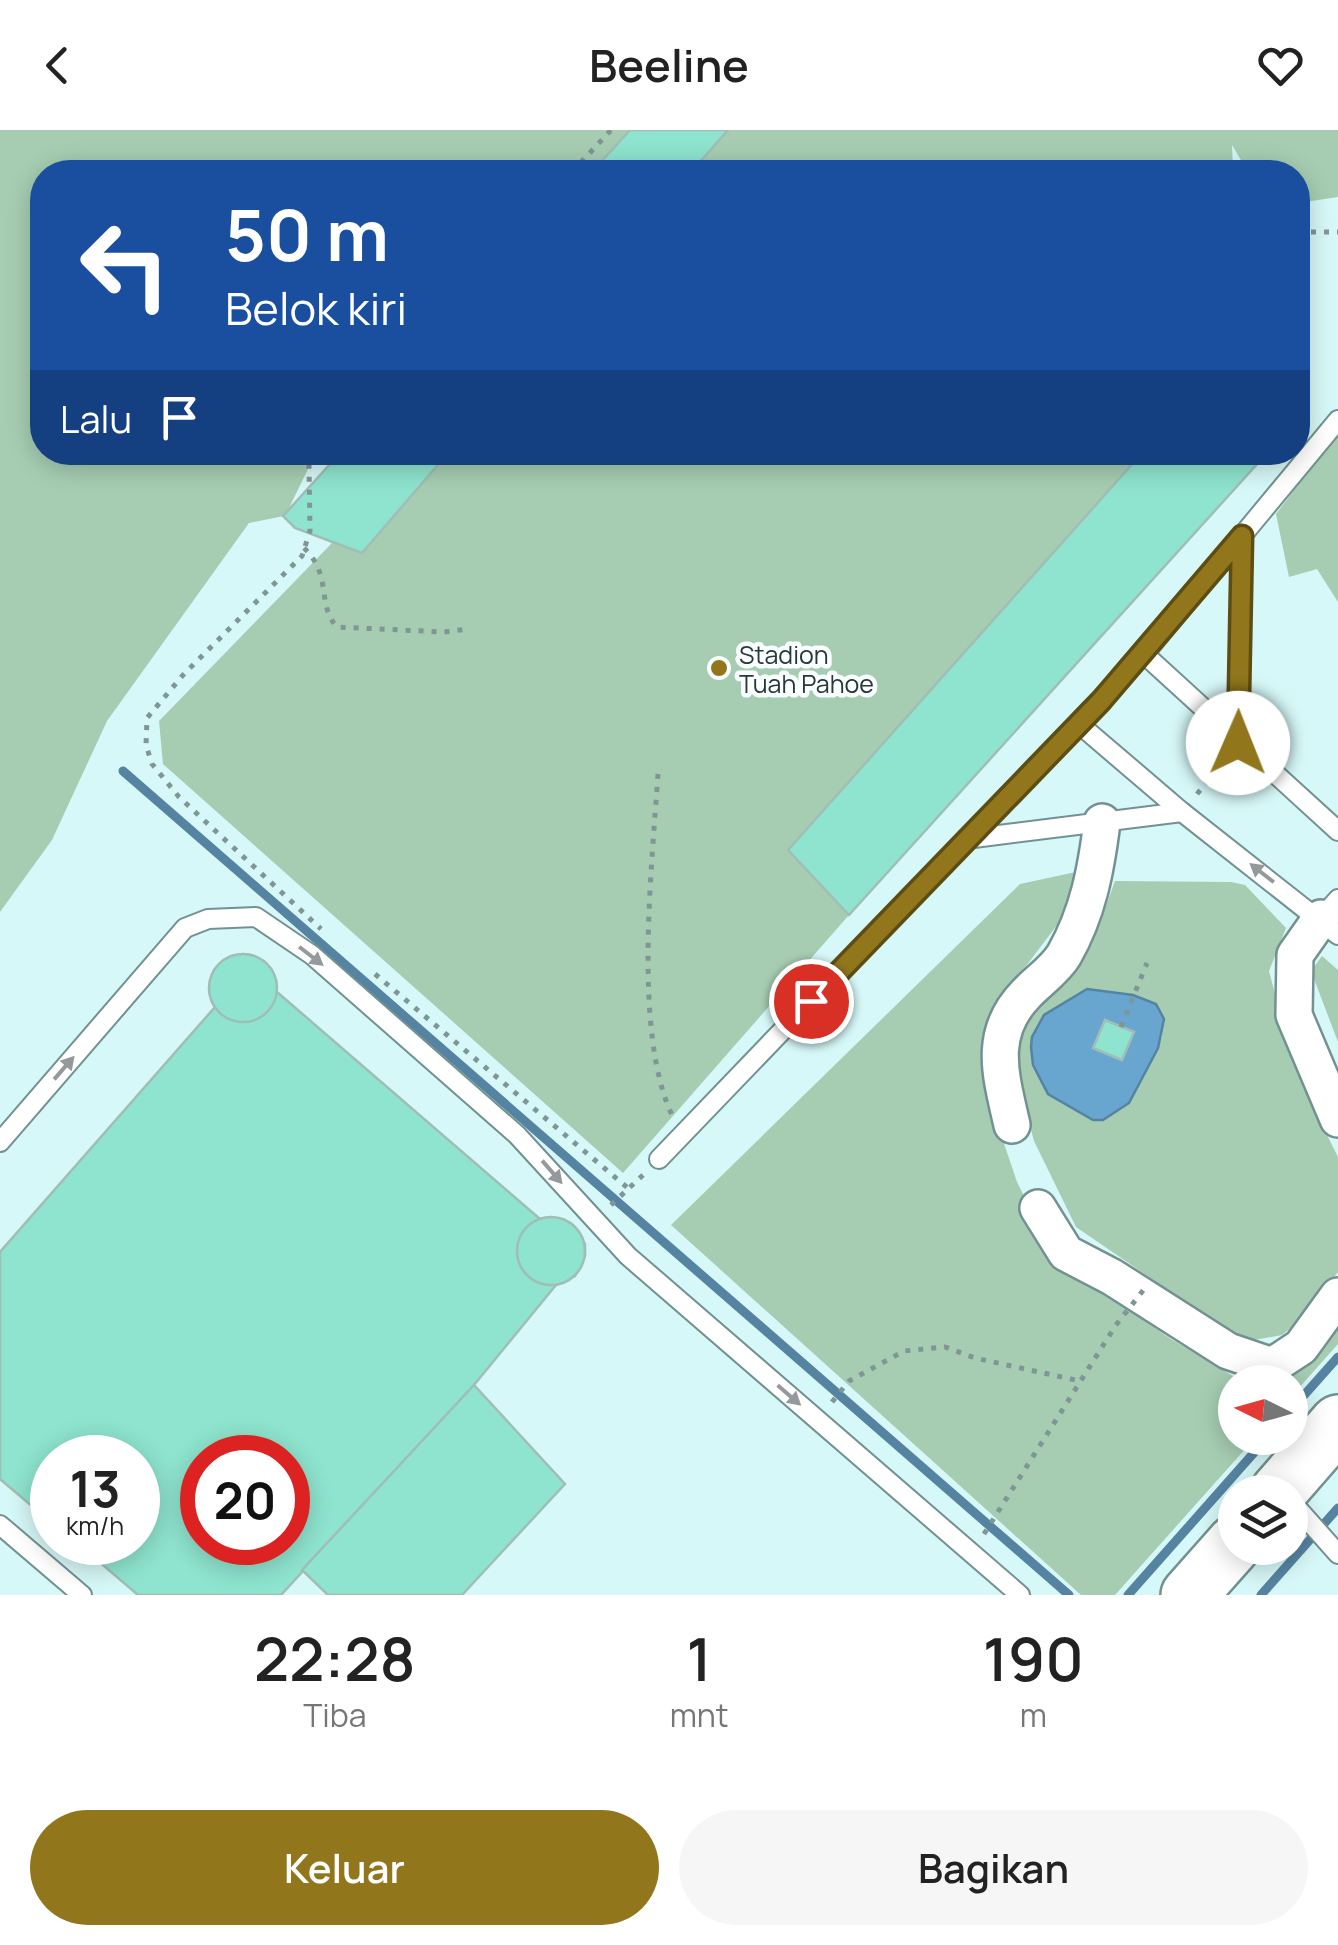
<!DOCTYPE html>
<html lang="id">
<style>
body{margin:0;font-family:Manrope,sans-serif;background:#f6f6f6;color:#222;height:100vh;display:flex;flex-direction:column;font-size:38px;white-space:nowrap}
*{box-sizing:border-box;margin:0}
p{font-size:32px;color:#767676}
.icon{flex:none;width:55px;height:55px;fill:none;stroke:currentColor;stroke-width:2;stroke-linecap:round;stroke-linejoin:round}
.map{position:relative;height:1465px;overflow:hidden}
.panel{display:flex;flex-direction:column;background:#fff;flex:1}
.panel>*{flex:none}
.hud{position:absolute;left:30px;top:30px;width:1280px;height:305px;border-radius:40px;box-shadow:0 5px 25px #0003;background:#1a4fa0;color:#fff;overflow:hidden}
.needle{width:65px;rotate:275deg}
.controls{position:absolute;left:1218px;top:1235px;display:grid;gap:20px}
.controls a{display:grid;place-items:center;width:90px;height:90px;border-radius:50%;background:#fff;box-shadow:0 5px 25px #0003;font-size:50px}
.speed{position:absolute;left:30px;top:1305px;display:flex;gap:20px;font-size:50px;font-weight:700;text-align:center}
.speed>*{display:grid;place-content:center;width:130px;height:130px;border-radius:50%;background:#fff;box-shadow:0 5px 25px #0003;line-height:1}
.speed small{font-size:25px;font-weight:400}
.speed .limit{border:15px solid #d22;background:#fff;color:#111}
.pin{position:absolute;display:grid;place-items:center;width:85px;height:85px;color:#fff;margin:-42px;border:5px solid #fff;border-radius:50%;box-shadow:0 2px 10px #0007}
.me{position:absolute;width:110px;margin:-55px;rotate:1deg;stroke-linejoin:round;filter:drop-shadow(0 0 8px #0008)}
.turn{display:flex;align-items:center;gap:35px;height:210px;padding:0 30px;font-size:45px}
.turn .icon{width:130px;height:130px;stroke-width:2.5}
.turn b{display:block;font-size:70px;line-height:85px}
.then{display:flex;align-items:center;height:95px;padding:0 30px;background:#0003;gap:20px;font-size:38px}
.eta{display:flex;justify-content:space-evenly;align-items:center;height:170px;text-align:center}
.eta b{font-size:60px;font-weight:600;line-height:70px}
.button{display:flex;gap:20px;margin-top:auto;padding:20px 30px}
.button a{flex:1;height:115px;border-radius:60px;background:#91761c;color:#fff;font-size:40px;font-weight:600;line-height:115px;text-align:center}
.button a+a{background:#f6f6f6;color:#222}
header{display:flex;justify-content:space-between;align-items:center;height:130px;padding:0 30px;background:#fff;font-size:45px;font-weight:600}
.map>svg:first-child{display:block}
.green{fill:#a6cdb2;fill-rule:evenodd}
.water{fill:#68a6d0;stroke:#5584a2;stroke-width:2.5}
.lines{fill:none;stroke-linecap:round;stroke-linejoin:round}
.stream{stroke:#5584a2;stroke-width:9}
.building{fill:#8ee4ce;stroke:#a0beb5;stroke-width:2.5;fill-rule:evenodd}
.service-casing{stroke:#739192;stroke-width:22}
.minor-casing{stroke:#739192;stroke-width:40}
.trunk-casing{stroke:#739192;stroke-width:60}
.path{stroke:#7f9596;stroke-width:5;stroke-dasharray:5 8;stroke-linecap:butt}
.service{stroke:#fff;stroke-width:18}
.minor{stroke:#fff;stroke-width:35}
.trunk{stroke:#fff;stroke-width:55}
.path-bridge{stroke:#7f9596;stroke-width:5;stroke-dasharray:5 8;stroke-linecap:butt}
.oneway{fill:#949a9b}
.route-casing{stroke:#5e4d12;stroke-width:25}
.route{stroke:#91761c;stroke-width:18}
.poi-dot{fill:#91761c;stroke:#f9ffff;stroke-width:4}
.labels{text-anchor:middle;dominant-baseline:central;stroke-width:9;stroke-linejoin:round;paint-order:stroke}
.poi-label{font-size:25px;fill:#2a3637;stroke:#f9ffff;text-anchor:start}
</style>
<header><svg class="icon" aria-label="back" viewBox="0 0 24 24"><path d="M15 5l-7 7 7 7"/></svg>Beeline<svg class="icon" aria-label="heart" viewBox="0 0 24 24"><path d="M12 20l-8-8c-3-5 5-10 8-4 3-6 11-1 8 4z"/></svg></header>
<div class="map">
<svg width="1338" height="1465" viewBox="0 0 1338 1465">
<rect width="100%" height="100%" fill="#d7f8f8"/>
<g class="green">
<polygon points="0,0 1338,0 1338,67 1298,73 1298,42 1248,42 1232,15 1233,42 42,42 42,322 316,323 287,382 341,323 1268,323 849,785 623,1043 163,634 159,591 332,413 295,398 284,386 249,393 107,591 52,710 0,782"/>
<polygon points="1338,301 1338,472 1317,439 1289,447 1276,384"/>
<polygon points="1076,742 1067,782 989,885 986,934 990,972 1017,1052 1050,1118 1069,1139 1171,1209 1238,1249 1266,1252 1338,1191 1338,1214 1290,1268 1290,1252 1235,1252 1235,1308 1255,1308 1115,1465 1081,1465 671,1095 1020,754"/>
<path d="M1115,751L1231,752L1245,755L1286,798L1269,841L1279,879L1321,993L1338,1027V1142L1302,1189L1282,1205L1254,1210L1235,1206L1076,1097L1034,1011L1013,932L1014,894L1073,839L1092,814ZM1087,859L1133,865L1162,906L1129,973L1103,990H1093L1048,964L1033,935L1044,885Z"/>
<polygon points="1322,826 1338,840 1338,912 1311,841"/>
</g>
<polygon class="water" points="1087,859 1133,865 1156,874 1164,889 1158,918 1129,973 1103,990 1093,990 1048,964 1033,935 1031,917 1032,907 1044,885"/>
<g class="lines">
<g class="stream">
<polyline points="123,641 1069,1465"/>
<polyline points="1290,1281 1338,1227"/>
<polyline points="1128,1465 1267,1308"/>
<polyline points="1261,1465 1338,1378"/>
</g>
</g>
<g class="building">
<polygon points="630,0 728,0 691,42 592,42"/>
<polygon points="341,322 449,322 362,423 295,398 283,386"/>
<polygon points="1143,322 1268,322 849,785 788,720"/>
<path d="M243,824L264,831L272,840L277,862L540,1089L551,1087L573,1095L585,1114V1126L575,1146L556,1155L474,1255L281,1465H138L76,1412H138V1328H52V1393L0,1349V1122L215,877L209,861L214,840L232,826ZM202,1328H288V1412H202Z"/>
<circle cx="243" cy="858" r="34"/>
<polygon points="1105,890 1134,902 1122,930 1093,918"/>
<circle cx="551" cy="1121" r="34"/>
<polygon points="474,1255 565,1354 462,1465 328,1465 302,1440"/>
</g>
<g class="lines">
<defs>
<g id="service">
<polyline points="1144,524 1338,701"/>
<polyline points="1079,594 1182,682 1338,805"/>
<polyline points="1238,613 1242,406"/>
<polyline points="966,709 1182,682"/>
<polyline points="1321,788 1338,769"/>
<polyline points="0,1012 185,798 208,789 256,787 312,825 517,1005 628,1126 1020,1465"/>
<polyline points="659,1029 1144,524 1338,290"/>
<polyline points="1290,1370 1338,1424"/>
<polyline points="0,1395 82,1465"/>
</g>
<g id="minor">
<polyline points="1321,788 1295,825 1294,885 1338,989"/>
<path d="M1012,995C1001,946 987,904 1026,864C1038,851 1055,840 1064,825C1088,783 1096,740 1102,692"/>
<polyline points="1038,1078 1066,1123 1112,1147 1228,1221 1272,1236 1301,1217 1338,1166"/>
</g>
<g id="trunk">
<polyline points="1278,1362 1338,1293"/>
<polyline points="1189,1465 1235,1413"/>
</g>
</defs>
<use href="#service" class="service-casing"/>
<use href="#minor" class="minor-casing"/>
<use href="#trunk" class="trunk-casing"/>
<g class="path">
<polyline points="572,42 611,0"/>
<polyline points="1298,102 1338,102"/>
<polyline points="315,322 309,335 310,401 302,426 183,545 147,588 146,615 152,634 179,667 321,799"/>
<path d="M304,418C333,446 316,474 337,497L444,502L468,499"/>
<path d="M658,644C652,736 633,902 672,985"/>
<polyline points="1197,664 1225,630"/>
<polyline points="375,844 629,1059"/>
<polyline points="1121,897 1147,833"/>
<polyline points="611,1075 643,1045"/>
<polyline points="832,1272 849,1251 904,1221 945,1217 975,1228 1080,1251"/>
<polyline points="984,1404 1116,1195"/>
</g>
<use href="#service" class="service"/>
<use href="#minor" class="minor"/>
<use href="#trunk" class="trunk"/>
<polyline class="path-bridge" points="1116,1195 1145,1158"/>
</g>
<defs><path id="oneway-solid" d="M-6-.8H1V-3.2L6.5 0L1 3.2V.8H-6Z" transform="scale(2.5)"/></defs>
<g class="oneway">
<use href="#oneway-solid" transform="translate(1262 743) rotate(-142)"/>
<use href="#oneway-solid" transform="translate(311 826) rotate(38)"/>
<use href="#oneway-solid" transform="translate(64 938) rotate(-49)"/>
<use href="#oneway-solid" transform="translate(552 1042) rotate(49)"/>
<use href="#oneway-solid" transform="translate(789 1265) rotate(41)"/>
</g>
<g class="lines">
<defs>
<polyline id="route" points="811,871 1101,571 1242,406 1238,613"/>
</defs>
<use href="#route" class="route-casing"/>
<use href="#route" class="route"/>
</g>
<circle class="poi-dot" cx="719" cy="538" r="10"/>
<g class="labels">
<g class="poi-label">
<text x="739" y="524">Stadion<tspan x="739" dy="29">Tuah Pahoe</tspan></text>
</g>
</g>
</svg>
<div class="controls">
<a><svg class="needle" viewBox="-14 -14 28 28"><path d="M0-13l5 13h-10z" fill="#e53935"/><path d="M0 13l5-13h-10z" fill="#767676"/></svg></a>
<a><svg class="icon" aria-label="layers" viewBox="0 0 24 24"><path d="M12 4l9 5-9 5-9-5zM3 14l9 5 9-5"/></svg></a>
</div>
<div class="speed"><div>13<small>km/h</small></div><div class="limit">20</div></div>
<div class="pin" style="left:811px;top:871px;background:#d93025"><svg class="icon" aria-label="arrive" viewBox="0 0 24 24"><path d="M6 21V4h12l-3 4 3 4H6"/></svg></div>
<svg class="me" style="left:1238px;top:613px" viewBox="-20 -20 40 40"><circle r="19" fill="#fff"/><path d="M0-13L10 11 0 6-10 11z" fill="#91761c"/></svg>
<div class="hud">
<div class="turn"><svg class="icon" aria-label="left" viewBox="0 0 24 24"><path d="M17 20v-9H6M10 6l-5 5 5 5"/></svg><div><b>50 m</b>Belok kiri</div></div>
<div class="then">Lalu<svg class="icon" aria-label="arrive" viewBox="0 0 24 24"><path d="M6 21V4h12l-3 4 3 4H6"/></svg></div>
</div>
</div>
<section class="panel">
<div class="eta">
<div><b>22:28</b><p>Tiba</p></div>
<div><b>1</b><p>mnt</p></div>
<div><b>190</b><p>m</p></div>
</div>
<div class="button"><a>Keluar</a><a>Bagikan</a></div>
</section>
